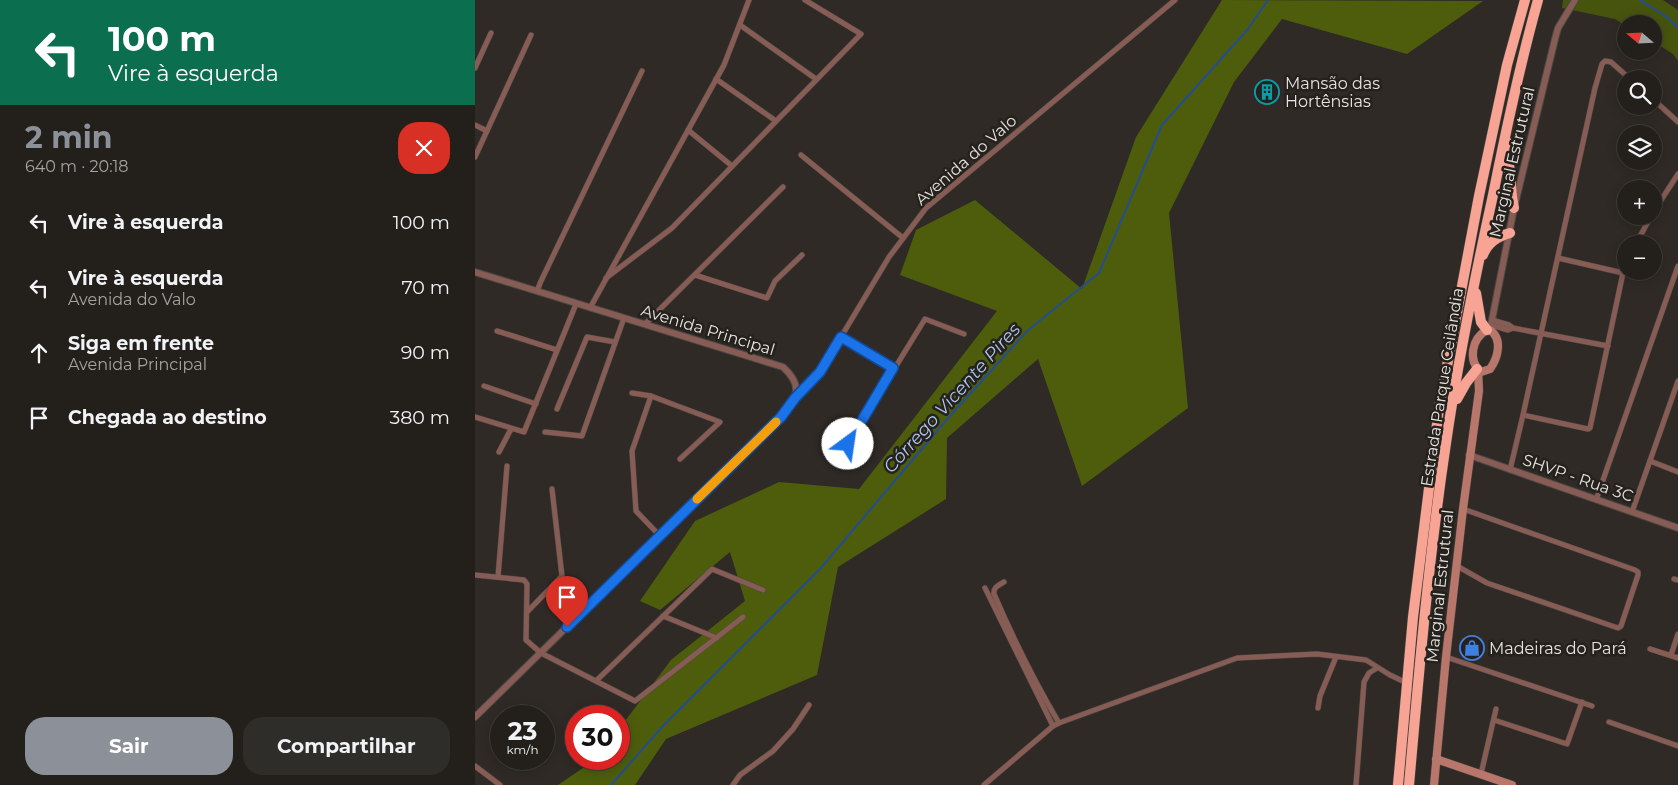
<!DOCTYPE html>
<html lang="pt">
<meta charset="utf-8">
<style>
body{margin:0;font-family:Montserrat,sans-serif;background:#2f2d29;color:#f1f3f6;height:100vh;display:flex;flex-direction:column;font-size:19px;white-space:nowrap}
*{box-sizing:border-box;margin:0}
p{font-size:16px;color:#a3a3a3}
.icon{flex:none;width:28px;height:28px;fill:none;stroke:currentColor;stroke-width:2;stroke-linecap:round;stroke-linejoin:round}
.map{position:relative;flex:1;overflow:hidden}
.sheet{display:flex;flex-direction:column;background:#23201c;width:475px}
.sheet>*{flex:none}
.top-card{background:#0b6e4f;color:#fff;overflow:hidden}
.needle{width:32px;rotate:289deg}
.buttons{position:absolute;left:1142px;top:15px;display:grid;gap:10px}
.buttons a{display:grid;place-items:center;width:45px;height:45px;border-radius:50%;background:#23201c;box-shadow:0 2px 12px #0003,0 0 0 1px #403e3b;font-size:25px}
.speed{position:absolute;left:15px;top:705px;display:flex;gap:10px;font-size:25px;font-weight:700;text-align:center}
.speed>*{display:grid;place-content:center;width:65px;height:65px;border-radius:50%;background:#23201c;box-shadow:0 2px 12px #0003,0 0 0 1px #403e3b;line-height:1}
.speed small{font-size:12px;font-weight:400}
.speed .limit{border:8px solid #d22;background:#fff;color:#111}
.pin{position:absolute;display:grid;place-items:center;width:42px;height:42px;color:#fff;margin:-51px -21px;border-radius:50% 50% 50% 0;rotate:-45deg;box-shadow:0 0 5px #0007}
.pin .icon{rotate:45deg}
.me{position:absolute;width:55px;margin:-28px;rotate:31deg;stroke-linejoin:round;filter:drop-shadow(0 0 4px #0008)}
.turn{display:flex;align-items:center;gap:18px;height:105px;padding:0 25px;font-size:22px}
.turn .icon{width:65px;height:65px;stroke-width:2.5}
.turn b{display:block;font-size:35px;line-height:42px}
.round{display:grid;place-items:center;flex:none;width:52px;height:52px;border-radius:20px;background:#2f2d29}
.headline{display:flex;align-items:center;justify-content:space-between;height:85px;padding:0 25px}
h1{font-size:30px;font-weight:700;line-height:38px;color:#8c9099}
.primary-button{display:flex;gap:10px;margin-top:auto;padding:10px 25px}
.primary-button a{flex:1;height:58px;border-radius:20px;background:#8c9099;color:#fff;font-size:20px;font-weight:700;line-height:58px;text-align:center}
.primary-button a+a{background:#2f2d29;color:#f1f3f6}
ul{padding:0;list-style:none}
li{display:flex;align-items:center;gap:15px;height:65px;padding:0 25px}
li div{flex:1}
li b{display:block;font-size:19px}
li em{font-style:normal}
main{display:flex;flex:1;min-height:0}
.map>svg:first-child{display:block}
.green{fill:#47540d}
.forest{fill:#4e5d0c}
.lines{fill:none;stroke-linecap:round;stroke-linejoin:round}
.stream{stroke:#234d94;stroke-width:2}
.minor-casing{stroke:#4c4844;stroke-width:6}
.tertiary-casing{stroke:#4c4844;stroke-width:8}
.secondary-casing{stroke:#4c4844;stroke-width:9}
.motorway-casing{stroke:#4c4844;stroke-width:11}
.minor{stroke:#865c54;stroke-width:5}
.tertiary{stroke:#865c54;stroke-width:6}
.secondary{stroke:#b9776b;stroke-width:8}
.motorway{stroke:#f7a495;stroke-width:10}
.route-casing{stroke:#114b97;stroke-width:12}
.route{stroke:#1a73e8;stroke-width:9}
.slow{stroke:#f59e0b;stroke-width:9}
.labels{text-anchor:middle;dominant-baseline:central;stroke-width:5;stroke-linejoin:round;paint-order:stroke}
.poi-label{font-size:16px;fill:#e6e3e0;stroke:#25211d;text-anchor:start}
.street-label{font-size:16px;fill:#e6e3e0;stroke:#25211d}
.water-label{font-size:18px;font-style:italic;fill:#afc7ef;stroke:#25211d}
</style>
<main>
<section class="sheet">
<div class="top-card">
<div class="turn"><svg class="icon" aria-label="left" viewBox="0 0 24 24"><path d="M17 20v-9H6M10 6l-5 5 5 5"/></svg><div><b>100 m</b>Vire à esquerda</div></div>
</div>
<div class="headline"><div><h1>2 min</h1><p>640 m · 20:18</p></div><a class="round" style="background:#d93025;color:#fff"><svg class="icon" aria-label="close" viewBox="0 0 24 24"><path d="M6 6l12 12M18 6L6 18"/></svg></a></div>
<ul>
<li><svg class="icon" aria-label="left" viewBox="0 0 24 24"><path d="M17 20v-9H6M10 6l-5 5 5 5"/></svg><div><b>Vire à esquerda</b></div><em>100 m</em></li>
<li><svg class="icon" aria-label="left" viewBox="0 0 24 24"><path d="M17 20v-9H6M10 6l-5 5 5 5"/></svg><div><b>Vire à esquerda</b><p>Avenida do Valo</p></div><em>70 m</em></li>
<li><svg class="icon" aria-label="ahead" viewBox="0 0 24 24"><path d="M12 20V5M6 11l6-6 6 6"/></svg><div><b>Siga em frente</b><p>Avenida Principal</p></div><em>90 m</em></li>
<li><svg class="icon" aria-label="arrive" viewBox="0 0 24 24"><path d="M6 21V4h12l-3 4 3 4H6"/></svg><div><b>Chegada ao destino</b></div><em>380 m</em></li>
</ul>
<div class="primary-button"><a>Sair</a><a>Compartilhar</a></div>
</section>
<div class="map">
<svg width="1203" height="785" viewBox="0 0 1203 785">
<rect width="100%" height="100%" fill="#2f2a26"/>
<polygon class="green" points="1088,0 1188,0 1203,10 1203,61 1198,54 1179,42 1179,24 1151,24 1151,26 1140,19 1087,8"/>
<polygon class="forest" points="747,0 1008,1 932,54 807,19 759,82 694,213 713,408 607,486 563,359 472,438 471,499 363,567 342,675 191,739 160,785 83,785 121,759 144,759 144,729 196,660 270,601 255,552 185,610 165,601 220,521 304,482 384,489 522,311 425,275 441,230 500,200 607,289 661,137"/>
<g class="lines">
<g class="stream">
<polyline points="1165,0 1193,18 1203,28"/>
<polyline points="136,785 186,728 345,569 473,418 552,331 624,273 687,125 773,29 793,0"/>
</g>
<defs>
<g id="minor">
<polyline points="265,25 341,79"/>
<polyline points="0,68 16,33"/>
<polyline points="241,79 301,121"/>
<polyline points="1179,100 1203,122"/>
<polyline points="0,125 12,131"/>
<polyline points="213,130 257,166"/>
<polyline points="326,155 428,238"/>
<polyline points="0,157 56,35"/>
<polyline points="1179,211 1203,174"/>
<polyline points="1161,244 1176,216"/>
<polyline points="1083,258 1148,273"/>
<polyline points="1151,266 1148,273 1115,428 1113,429 1048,415 1120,88 1127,64 1130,61 1136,62 1155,79"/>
<polyline points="220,275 292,298 300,281 327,255"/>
<polyline points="131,278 197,228 386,34 330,0"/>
<polyline points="62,291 66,281 167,71"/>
<polyline points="115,308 249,65 274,0"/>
<polyline points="1017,320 1034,325 1038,328 1133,346"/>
<polyline points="170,324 308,187"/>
<polyline points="1016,325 1033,330 1038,328"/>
<polyline points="22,331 82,350"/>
<polyline points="366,337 418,368"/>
<polyline points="9,386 61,404"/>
<polyline points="157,393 176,396 245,422 205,459"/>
<polyline points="176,396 157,451 161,511 185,536"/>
<polyline points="320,398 345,372 414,257 451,208 700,0"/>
<polyline points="82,409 112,337 140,342"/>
<polyline points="0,417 49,432 101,304"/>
<polyline points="70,432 107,436 149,318"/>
<polyline points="373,444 450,319 489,334"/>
<polyline points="24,452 36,429"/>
<polyline points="1175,461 1203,472"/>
<polyline points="1035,470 1048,415"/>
<polyline points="1121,500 1203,266"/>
<polyline points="1157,512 1203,381"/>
<polyline points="982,566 1012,583 1143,628 1146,626 1163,575 1163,572 1160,570 988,509"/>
<polyline points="0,575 49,580 52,584 51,640 66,653 160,701 268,617"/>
<polyline points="23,577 32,466"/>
<polyline points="1199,579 1203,580"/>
<path d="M529,582C524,585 518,587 519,594C538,638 559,681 584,723"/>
<polyline points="510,588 578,726"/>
<polyline points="52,612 87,576 77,489"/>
<polyline points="188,616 242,638"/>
<polyline points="1175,649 1203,658"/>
<polyline points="1196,655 1203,634"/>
<polyline points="971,657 1117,706"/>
<polyline points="121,681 237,569 288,590"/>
<polyline points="843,708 845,696 861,657"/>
<polyline points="1019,720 1092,744 1107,702"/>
<polyline points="1134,722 1203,746"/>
<polyline points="0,766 25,785"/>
<polyline points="1006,774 1021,709"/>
<polyline points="258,785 265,775 298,751 318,729 334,705"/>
<polyline points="509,785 578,726 584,723 762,658 842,654 891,660 915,675 932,683"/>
<polyline points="881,785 889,682 894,673 902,668"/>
</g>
<g id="tertiary">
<path d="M0,272L308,367C330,387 321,398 306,417L0,717"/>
<polyline points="1015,330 1039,208 1080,39 1083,28 1100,0"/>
<polyline points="994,455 1203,528"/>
</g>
<g id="secondary">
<path d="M1012,330H1015C1028,339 1023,358 1015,369L1006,372C993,361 996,339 1012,330Z"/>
<polyline points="961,759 1037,785"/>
<polyline points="959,785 971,657 988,509 1004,391 1003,369"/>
</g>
<g id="motorway">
<polyline points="1032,142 1037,197 1039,208"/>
<path d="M1008,255C1013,242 1022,237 1035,233"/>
<polyline points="1001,293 1006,322 1012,330"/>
<polyline points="982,399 991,383 1002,369"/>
<polyline points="923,785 938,617 964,408 1004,196 1032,65 1050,0"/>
<path d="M934,785C944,671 954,556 971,443C983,360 1000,277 1018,195C1031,130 1045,64 1063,0"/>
</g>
</defs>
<use href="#minor" class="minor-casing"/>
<use href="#tertiary" class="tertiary-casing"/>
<use href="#secondary" class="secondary-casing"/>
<use href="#motorway" class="motorway-casing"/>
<use href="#minor" class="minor"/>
<use href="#tertiary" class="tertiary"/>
<use href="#secondary" class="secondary"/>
<use href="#motorway" class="motorway"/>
</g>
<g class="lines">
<defs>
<polyline id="route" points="92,627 306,417 320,398 345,372 366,337 418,368 373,444"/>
</defs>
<use href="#route" class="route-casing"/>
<use href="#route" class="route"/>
<polyline class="slow" points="222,499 301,422"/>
</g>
<defs>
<symbol id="building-ring" viewBox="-11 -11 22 22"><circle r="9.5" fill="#25211d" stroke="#0f9aa8" stroke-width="1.5"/><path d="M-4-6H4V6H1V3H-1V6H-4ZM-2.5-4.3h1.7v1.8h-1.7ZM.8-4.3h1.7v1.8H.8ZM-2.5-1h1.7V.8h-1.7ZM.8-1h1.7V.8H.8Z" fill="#0f9aa8"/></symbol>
<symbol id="shop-ring" viewBox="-11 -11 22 22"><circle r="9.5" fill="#25211d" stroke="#3f7fe0" stroke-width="1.5"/><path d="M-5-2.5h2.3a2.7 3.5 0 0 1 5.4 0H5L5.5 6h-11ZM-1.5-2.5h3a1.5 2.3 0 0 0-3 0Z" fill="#3f7fe0"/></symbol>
</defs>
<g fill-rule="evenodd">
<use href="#building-ring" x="778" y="78" width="28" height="28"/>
<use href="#shop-ring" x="983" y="634" width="28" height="28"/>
</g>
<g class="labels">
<g class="poi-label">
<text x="810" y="83">Mansão das<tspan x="810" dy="18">Hortênsias</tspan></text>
<text x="1014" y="648">Madeiras do Pará</text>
</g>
<g class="street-label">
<text transform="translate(491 160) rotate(-41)">Avenida do Valo</text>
<text transform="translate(1037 162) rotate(-77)">Marginal Estrutural</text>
<text transform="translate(233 330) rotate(17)">Avenida Principal</text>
<text transform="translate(967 387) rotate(-81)">Estrada Parque Ceilândia</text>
<text transform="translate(1103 478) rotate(19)">SHVP - Rua 3C</text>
<text transform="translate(965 586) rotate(-84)">Marginal Estrutural</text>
</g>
<g class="water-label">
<text transform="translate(477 398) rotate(-48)">Córrego Vicente Pires</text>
</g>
</g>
</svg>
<div class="buttons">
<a><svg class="needle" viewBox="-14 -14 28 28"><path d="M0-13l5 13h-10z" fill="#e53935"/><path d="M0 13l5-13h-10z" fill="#a3a3a3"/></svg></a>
<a><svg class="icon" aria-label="search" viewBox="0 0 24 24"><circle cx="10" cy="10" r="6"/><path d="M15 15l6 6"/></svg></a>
<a><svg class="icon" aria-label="layers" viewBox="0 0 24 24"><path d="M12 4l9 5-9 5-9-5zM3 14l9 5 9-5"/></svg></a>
<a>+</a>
<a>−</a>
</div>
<div class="speed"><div>23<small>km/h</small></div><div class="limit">30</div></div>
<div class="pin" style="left:92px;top:627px;background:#d93025"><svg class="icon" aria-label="arrive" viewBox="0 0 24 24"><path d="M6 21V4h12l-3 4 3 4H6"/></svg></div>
<svg class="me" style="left:373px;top:444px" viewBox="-20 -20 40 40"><circle r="19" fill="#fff"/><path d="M0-13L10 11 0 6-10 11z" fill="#1a73e8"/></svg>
</div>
</main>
